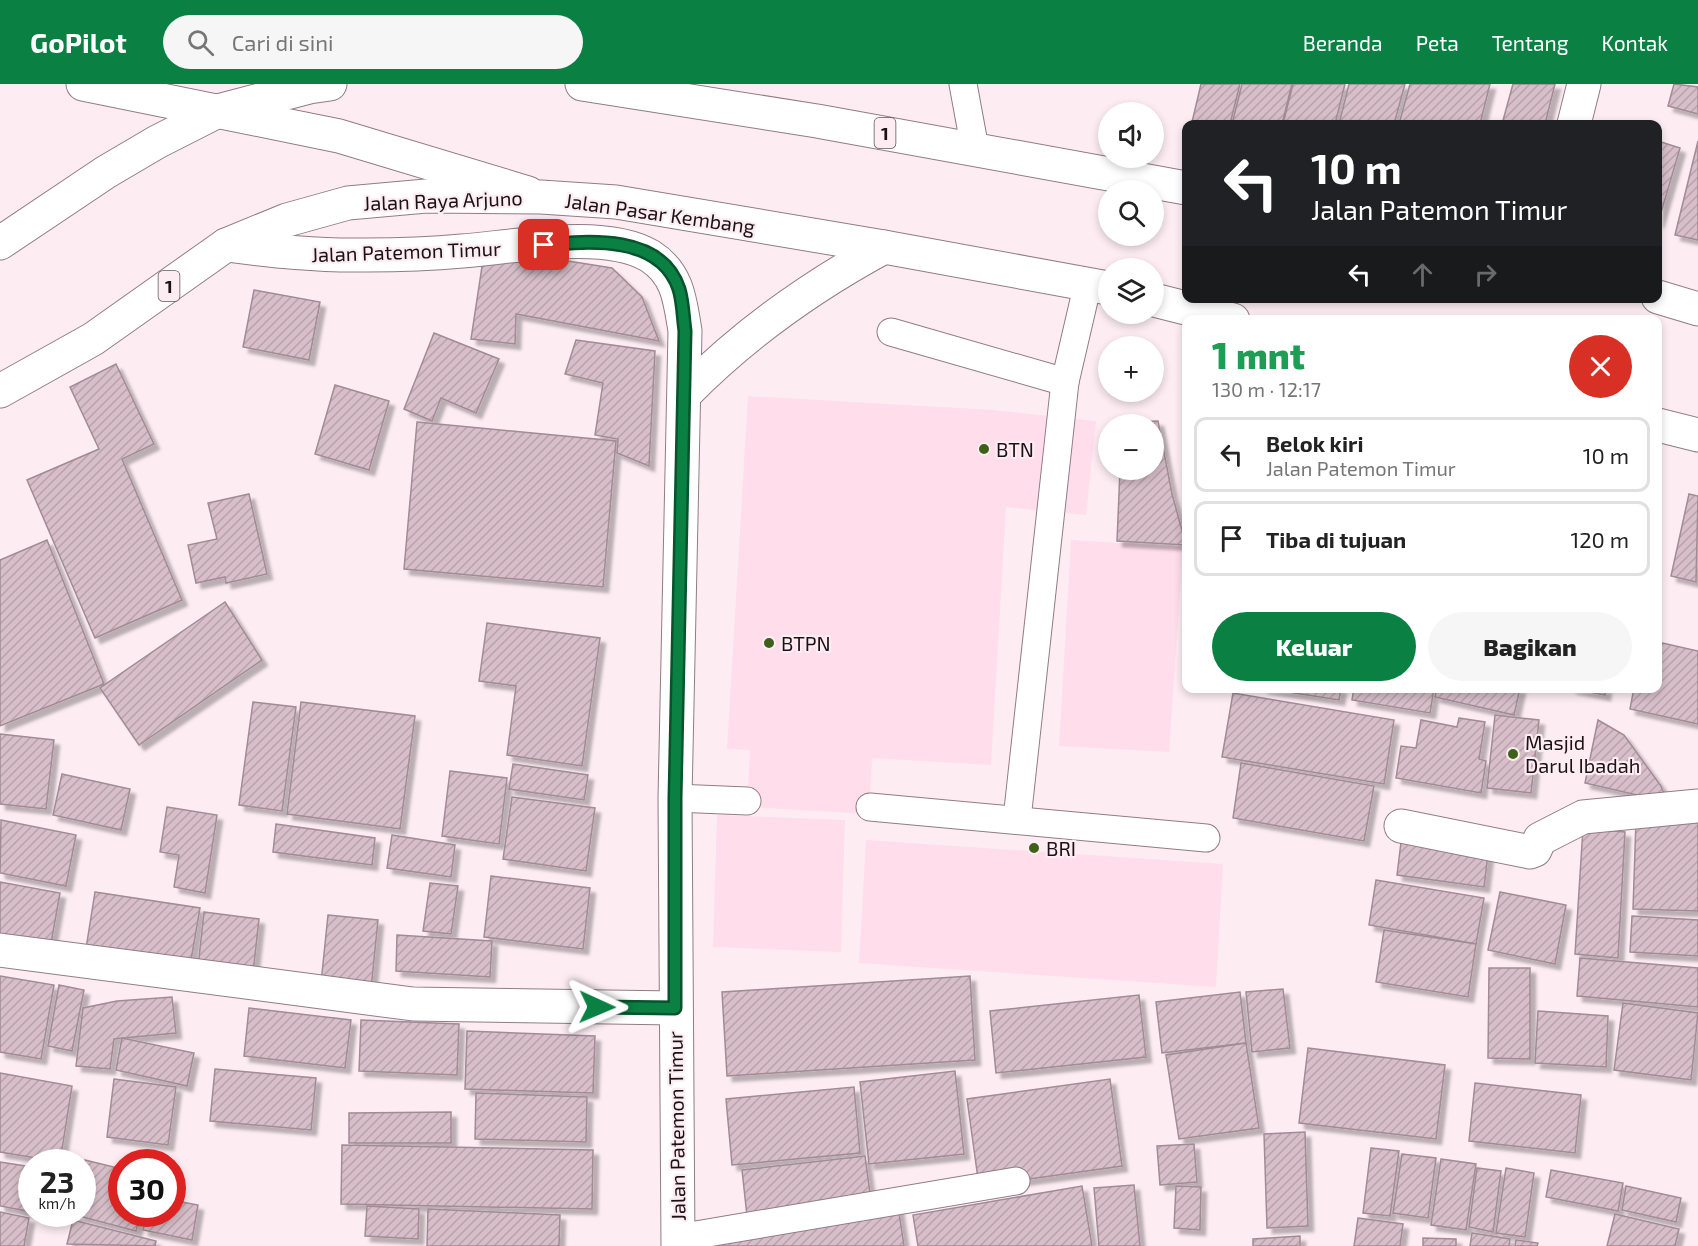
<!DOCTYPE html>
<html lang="id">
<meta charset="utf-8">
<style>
body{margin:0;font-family:"Exo 2",sans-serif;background:#f6f6f6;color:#222;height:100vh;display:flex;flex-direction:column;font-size:22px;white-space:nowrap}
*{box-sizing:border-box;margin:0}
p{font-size:20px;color:#767676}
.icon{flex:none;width:33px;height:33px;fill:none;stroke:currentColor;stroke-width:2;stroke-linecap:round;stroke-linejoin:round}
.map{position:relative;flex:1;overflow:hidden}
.details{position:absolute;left:1182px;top:231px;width:480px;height:378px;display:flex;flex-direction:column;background:#fff;border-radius:12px;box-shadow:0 3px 9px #0003}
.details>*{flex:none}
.banner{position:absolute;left:1182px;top:36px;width:480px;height:183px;border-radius:12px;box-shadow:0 3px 9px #0003;background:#202124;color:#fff;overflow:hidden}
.controls{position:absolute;left:1098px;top:18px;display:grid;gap:12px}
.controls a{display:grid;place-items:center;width:66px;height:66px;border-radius:50%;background:#fff;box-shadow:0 3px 9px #0003;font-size:30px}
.speed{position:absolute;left:18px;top:1065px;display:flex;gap:12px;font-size:30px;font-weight:700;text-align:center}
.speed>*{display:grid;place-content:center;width:78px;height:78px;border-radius:50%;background:#fff;box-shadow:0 3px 9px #0003;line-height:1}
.speed small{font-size:15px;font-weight:400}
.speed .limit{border:9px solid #d22;background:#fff;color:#111}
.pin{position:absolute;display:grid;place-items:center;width:51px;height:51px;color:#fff;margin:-26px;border-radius:12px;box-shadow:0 3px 9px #0006}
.me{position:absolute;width:66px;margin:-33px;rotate:91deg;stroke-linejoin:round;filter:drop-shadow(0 0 4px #0008)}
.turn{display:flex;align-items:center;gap:21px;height:126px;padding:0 30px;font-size:27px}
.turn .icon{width:78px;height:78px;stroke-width:2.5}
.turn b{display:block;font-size:42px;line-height:51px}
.lanes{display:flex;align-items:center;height:57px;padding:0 30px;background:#0003;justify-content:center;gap:30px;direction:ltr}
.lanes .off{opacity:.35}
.round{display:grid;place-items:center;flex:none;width:63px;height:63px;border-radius:32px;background:#f6f6f6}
.headline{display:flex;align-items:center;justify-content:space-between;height:102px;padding:0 30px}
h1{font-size:36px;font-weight:800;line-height:45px;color:#1e9e55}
.button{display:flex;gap:12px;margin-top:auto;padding:12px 30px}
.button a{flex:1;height:69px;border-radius:36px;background:#0b8043;color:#fff;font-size:24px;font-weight:800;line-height:69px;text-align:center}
.button a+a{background:#f6f6f6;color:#222}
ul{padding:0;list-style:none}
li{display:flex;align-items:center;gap:18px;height:75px;margin:0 12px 9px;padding:0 18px;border:3px solid #e0e0e0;border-radius:12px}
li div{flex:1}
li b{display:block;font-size:22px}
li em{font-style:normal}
header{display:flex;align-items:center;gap:36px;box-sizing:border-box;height:84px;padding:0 30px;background:#0b8043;color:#fff}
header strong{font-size:28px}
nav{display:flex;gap:33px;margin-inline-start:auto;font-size:21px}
.search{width:420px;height:54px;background:#f6f6f6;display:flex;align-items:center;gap:15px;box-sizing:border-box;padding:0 21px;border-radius:33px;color:#767676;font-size:22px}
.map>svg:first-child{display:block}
.built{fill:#ffddeb}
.building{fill:url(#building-hatch);stroke:#a28b94;stroke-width:1.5;filter:url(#shadow)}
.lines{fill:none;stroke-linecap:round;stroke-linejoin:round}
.lane-casing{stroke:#927b85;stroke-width:29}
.street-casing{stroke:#927b85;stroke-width:35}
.primary-casing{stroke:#927b85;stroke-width:35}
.highway-casing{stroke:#927b85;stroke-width:35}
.lane{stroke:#fff;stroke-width:27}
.street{stroke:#fff;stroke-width:33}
.primary{stroke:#fff;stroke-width:33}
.highway{stroke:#fff;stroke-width:33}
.route-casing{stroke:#07532c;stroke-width:15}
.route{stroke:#0b8043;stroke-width:10}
.poi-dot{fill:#3e6119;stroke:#fdedf3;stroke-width:2}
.labels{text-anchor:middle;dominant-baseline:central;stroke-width:4.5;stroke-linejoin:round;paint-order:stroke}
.shield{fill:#fdedf3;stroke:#5f5458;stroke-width:1.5}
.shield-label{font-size:18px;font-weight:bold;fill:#1b1216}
.street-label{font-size:20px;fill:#1b1216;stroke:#fdedf3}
.poi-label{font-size:20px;fill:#1b1216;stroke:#fdedf3;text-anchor:start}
</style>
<header>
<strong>GoPilot</strong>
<div class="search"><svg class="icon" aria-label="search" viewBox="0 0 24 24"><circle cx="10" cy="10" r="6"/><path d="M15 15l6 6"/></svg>Cari di sini</div>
<nav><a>Beranda</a><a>Peta</a><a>Tentang</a><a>Kontak</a></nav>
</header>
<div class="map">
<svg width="1698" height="1162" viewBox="0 0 1698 1162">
<defs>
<pattern id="building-hatch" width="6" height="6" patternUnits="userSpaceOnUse" patternTransform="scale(1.5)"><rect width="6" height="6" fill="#d7bec8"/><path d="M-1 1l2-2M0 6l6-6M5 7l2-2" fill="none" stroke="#b8a2ab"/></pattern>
<filter id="shadow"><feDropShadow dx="5.5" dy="5.5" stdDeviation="1.5" flood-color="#0004"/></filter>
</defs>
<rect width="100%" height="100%" fill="#fdedf3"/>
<g class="built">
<polygon points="748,312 993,326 1096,337 1086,431 1006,423 991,681 872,674 869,730 747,723 750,666 727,665"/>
<polygon points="1071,456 1183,463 1169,668 1059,662"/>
<polygon points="717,731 845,736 841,868 713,863"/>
<polygon points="866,756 1223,780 1216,903 859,879"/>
</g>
<g class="building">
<polygon points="1201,0 1240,0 1230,40 1192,38"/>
<polygon points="1242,0 1292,0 1282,40 1232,40"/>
<polygon points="1293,0 1345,0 1335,40 1283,40"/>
<polygon points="1349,0 1405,0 1394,40 1339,40"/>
<polygon points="1410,0 1490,0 1480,40 1399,40"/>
<polygon points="1513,0 1555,0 1545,40 1502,40"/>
<polygon points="1674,0 1698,3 1698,30 1668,22"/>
<polygon points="1658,57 1680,64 1658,139"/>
<polygon points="1698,57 1698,156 1675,151"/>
<polygon points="518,169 612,184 642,213 659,257 516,230 515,260 471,255 483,176"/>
<polygon points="254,206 320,218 309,276 243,263"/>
<polygon points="434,249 499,275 476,329 441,314 432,337 404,325"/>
<polygon points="576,256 655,267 649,382 617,369 618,355 595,351 603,299 565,290"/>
<polygon points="116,280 154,360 122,375 182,516 95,554 27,396 99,365 70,303"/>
<polygon points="335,301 389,317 369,386 315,370"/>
<polygon points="1158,337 1172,410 1186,461 1117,457 1120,386 1154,386 1154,340 1122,340 1122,338"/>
<polygon points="417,338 616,357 603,503 404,485"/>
<polygon points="249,410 267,490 226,499 225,493 196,499 188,461 217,455 208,419"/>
<polygon points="1689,410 1698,412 1696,498 1671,492"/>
<polygon points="47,456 104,600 0,642 0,476"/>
<polygon points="225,518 262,576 139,661 100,604"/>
<polygon points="487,539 600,554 582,682 507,671 516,602 479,597"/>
<polygon points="1658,558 1698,567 1698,640 1630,625 1634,604 1658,604"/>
<polygon points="1262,604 1341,604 1339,616"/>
<polygon points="1354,604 1434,604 1430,629 1352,616"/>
<polygon points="1437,604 1520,604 1514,631 1435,613"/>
<polygon points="1570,604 1606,604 1605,611"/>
<polygon points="1233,609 1394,636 1384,700 1222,673"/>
<polygon points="253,618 296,623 282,727 239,721"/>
<polygon points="301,618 415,632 400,745 287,730"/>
<polygon points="1495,631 1539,636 1531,709 1487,704"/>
<polygon points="1459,634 1485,638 1479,675 1486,677 1481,709 1396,694 1401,662 1416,664 1421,636 1457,643"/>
<polygon points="1598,636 1624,651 1661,702 1667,718 1585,699"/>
<polygon points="0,650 54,656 46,725 0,720"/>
<polygon points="1241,679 1374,702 1364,757 1233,734"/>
<polygon points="513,680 588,691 584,716 509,705"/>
<polygon points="450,687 507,694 499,760 442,752"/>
<polygon points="62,690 130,705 121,746 53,731"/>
<polygon points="512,713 595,724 586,787 503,775"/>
<polygon points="167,723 217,731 205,809 174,803 179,771 160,768"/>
<polygon points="1,736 76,751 66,802 0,789"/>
<polygon points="1636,736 1698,737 1698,827 1633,825"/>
<polygon points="276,740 375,754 372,781 273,768"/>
<polygon points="1583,744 1625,748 1618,874 1575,870"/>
<polygon points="1402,750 1489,762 1484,803 1397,791"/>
<polygon points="392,751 455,761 451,793 387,784"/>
<polygon points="491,792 590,804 583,865 484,853"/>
<polygon points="1376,796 1484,814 1476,860 1369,841"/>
<polygon points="0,798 60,809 49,870 0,860"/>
<polygon points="430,799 458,802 451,850 423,847"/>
<polygon points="95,808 200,824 189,888 84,877"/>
<polygon points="1500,808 1566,821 1555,880 1488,866"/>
<polygon points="204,828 259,835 253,889 198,883"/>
<polygon points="328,831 378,836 371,905 321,899"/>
<polygon points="1632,832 1698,836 1698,872 1630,868"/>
<polygon points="1384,846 1476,860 1468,913 1376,898"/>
<polygon points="397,851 492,857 490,893 396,887"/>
<polygon points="1580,874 1698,884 1698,923 1577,912"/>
<polygon points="1489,884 1530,884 1530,975 1488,974"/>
<polygon points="0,892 54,901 41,975 0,968"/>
<polygon points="970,892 975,976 727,992 722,908"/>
<polygon points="59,901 84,906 72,967 48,962"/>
<polygon points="1283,905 1290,964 1252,968 1246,908"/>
<polygon points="1240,908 1246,959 1162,969 1156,918"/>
<polygon points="1139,911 1146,973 996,989 990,927"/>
<polygon points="172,913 176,949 114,955 110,985 76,982 83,924 117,917"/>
<polygon points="1623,919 1698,929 1691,996 1614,986"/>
<polygon points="249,924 351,936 345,984 244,972"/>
<polygon points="1538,927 1608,932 1606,983 1535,979"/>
<polygon points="361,936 459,940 457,991 359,987"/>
<polygon points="467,947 595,952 593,1009 465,1005"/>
<polygon points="122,954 194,969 187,1002 116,986"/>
<polygon points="1246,959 1259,1044 1179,1055 1166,971"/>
<polygon points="1308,964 1445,981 1436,1055 1299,1039"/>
<polygon points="215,985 316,994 311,1046 210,1037"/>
<polygon points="955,987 964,1070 869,1080 860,998"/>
<polygon points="0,989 72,1002 60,1078 0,1068"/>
<polygon points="114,995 176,1003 168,1061 107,1053"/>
<polygon points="1110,995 1122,1082 979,1102 967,1015"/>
<polygon points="1475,999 1581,1011 1575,1069 1469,1057"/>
<polygon points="854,1003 860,1069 732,1081 726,1015"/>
<polygon points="476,1009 587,1013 586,1058 475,1055"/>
<polygon points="451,1028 451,1059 349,1059 349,1029"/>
<polygon points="1305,1048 1308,1142 1267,1144 1264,1050"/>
<polygon points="1194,1060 1197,1098 1160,1101 1157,1062"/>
<polygon points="342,1061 593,1066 592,1125 341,1120"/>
<polygon points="1371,1064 1399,1067 1390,1132 1363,1129"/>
<polygon points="1402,1070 1436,1074 1428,1134 1393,1129"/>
<polygon points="865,1072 871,1117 747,1132 742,1086"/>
<polygon points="1441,1075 1476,1080 1466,1146 1431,1141"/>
<polygon points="85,1076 122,1085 122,1130 140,1130 136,1147 71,1130 82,1130"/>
<polygon points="0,1078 32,1083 32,1128 0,1122"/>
<polygon points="1477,1084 1501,1087 1493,1148 1469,1143"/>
<polygon points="1506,1084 1534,1089 1525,1153 1496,1149"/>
<polygon points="1551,1086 1623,1099 1618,1127 1546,1113"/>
<polygon points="1134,1101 1140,1162 1099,1162 1094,1104"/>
<polygon points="1082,1102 1092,1162 918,1162 913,1131"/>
<polygon points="1176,1102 1201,1103 1200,1146 1174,1144"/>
<polygon points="1626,1102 1681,1114 1676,1138 1622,1126"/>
<polygon points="172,1116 198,1121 192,1156 143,1146 146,1130 172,1130"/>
<polygon points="367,1122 419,1125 418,1155 365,1152"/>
<polygon points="898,1122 904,1162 713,1162 711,1151"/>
<polygon points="428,1125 560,1131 559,1162 427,1162"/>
<polygon points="0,1128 29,1134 24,1162 0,1162"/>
<polygon points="1615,1130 1679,1145 1675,1162 1607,1162"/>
<polygon points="1358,1134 1403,1140 1400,1162 1354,1162"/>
<polygon points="73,1136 156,1157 155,1162 67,1160"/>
<polygon points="1472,1149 1510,1155 1509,1162 1470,1162"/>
<polygon points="1300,1152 1300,1162 1253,1162 1253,1155"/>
<polygon points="1423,1154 1456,1155 1456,1162 1423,1162"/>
<polygon points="1516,1156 1538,1159 1537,1162 1515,1162"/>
</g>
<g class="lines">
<defs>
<g id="lane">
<polyline points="963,0 975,65"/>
<polyline points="891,248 1065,298"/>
<polyline points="675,714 747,717"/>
<polyline points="870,723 1206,754"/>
<polyline points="1017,735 1065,298 1088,199"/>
<polyline points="678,1154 1016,1097"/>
</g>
<g id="street">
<polyline points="1574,40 1584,0"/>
<path d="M226,161C274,167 318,172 366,171C398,171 430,170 462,167C514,163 605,145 650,172C678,190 680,216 685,247L675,714L678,1162"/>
<path d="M685,310C744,250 810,203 884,163"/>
<polyline points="1401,742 1530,768 1535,766 1540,755 1583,733 1698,722"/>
<polyline points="0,866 413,920 675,924"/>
</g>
<polyline id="primary" points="83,0 339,52 528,109"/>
<g id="highway">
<polyline points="582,0 817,37 1186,104"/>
<polyline points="0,159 106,88 157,58 218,27 309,3 330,0"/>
<polyline points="1658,213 1698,225"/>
<polyline points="1154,216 1233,236"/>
<polyline points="0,307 93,255 226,161 287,136 348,119 426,112 541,113 616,118 884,163 1108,204"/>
<polyline points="1658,341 1698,351"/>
</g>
</defs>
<use href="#lane" class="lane-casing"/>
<use href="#street" class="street-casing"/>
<use href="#primary" class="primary-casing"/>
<use href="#highway" class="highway-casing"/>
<use href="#lane" class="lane"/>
<use href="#street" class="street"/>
<use href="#primary" class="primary"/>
<use href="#highway" class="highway"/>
</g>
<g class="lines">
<defs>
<path id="route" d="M544,161C588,157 661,150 679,205C683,218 683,233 685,247L675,714V924L597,923"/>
</defs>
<use href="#route" class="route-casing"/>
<use href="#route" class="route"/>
</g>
<g class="poi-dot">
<circle cx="984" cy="365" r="6"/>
<circle cx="769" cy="559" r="6"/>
<circle cx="1513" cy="670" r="6"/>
<circle cx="1034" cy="764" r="6"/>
</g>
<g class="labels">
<g class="shield">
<rect x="874.5" y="34" width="21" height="30" rx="4.5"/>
<rect x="158.5" y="187" width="21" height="30" rx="4.5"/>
</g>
<g class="shield-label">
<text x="885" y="49">1</text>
<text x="169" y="202">1</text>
</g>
<g class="street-label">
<text transform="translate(443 116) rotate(-2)">Jalan Raya Arjuno</text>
<text transform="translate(660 129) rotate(8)">Jalan Pasar Kembang</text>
<text transform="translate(406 167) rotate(-2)">Jalan Patemon Timur</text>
<text transform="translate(676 1042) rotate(-91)">Jalan Patemon Timur</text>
</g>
<g class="poi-label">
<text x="996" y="365">BTN</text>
<text x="781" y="559">BTPN</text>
<text x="1525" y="658">Masjid<tspan x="1525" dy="23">Darul Ibadah</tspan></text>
<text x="1046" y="764">BRI</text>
</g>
</g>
</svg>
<div class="controls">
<a><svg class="icon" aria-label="sound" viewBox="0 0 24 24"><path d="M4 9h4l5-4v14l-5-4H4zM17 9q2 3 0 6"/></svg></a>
<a><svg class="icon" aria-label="search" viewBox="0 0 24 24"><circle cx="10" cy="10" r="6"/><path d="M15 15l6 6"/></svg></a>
<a><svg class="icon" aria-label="layers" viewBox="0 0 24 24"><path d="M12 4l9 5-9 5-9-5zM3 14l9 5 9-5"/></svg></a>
<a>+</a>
<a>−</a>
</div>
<div class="speed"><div>23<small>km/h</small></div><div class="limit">30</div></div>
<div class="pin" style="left:544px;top:161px;background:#d93025"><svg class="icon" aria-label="arrive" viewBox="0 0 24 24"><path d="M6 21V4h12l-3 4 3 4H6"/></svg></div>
<svg class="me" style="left:597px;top:923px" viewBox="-20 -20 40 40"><path d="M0-17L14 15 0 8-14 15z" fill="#0b8043" stroke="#fff" stroke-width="4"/></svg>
<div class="banner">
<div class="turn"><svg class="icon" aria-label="left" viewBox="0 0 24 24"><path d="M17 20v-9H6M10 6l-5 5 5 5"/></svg><div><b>10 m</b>Jalan Patemon Timur</div></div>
<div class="lanes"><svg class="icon" aria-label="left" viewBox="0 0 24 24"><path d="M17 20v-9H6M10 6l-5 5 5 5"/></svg><svg class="icon off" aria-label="ahead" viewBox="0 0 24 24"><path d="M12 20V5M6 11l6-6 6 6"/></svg><svg class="icon off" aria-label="right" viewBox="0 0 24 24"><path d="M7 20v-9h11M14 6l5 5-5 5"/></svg></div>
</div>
<section class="details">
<div class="headline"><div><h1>1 mnt</h1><p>130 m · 12:17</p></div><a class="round" style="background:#d93025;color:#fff"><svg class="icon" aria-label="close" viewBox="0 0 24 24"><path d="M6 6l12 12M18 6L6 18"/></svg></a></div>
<ul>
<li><svg class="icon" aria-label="left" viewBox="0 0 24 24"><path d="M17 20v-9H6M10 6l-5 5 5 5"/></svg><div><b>Belok kiri</b><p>Jalan Patemon Timur</p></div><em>10 m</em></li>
<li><svg class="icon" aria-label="arrive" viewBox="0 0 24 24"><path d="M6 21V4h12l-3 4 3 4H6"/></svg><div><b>Tiba di tujuan</b></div><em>120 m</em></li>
</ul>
<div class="button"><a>Keluar</a><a>Bagikan</a></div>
</section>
</div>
